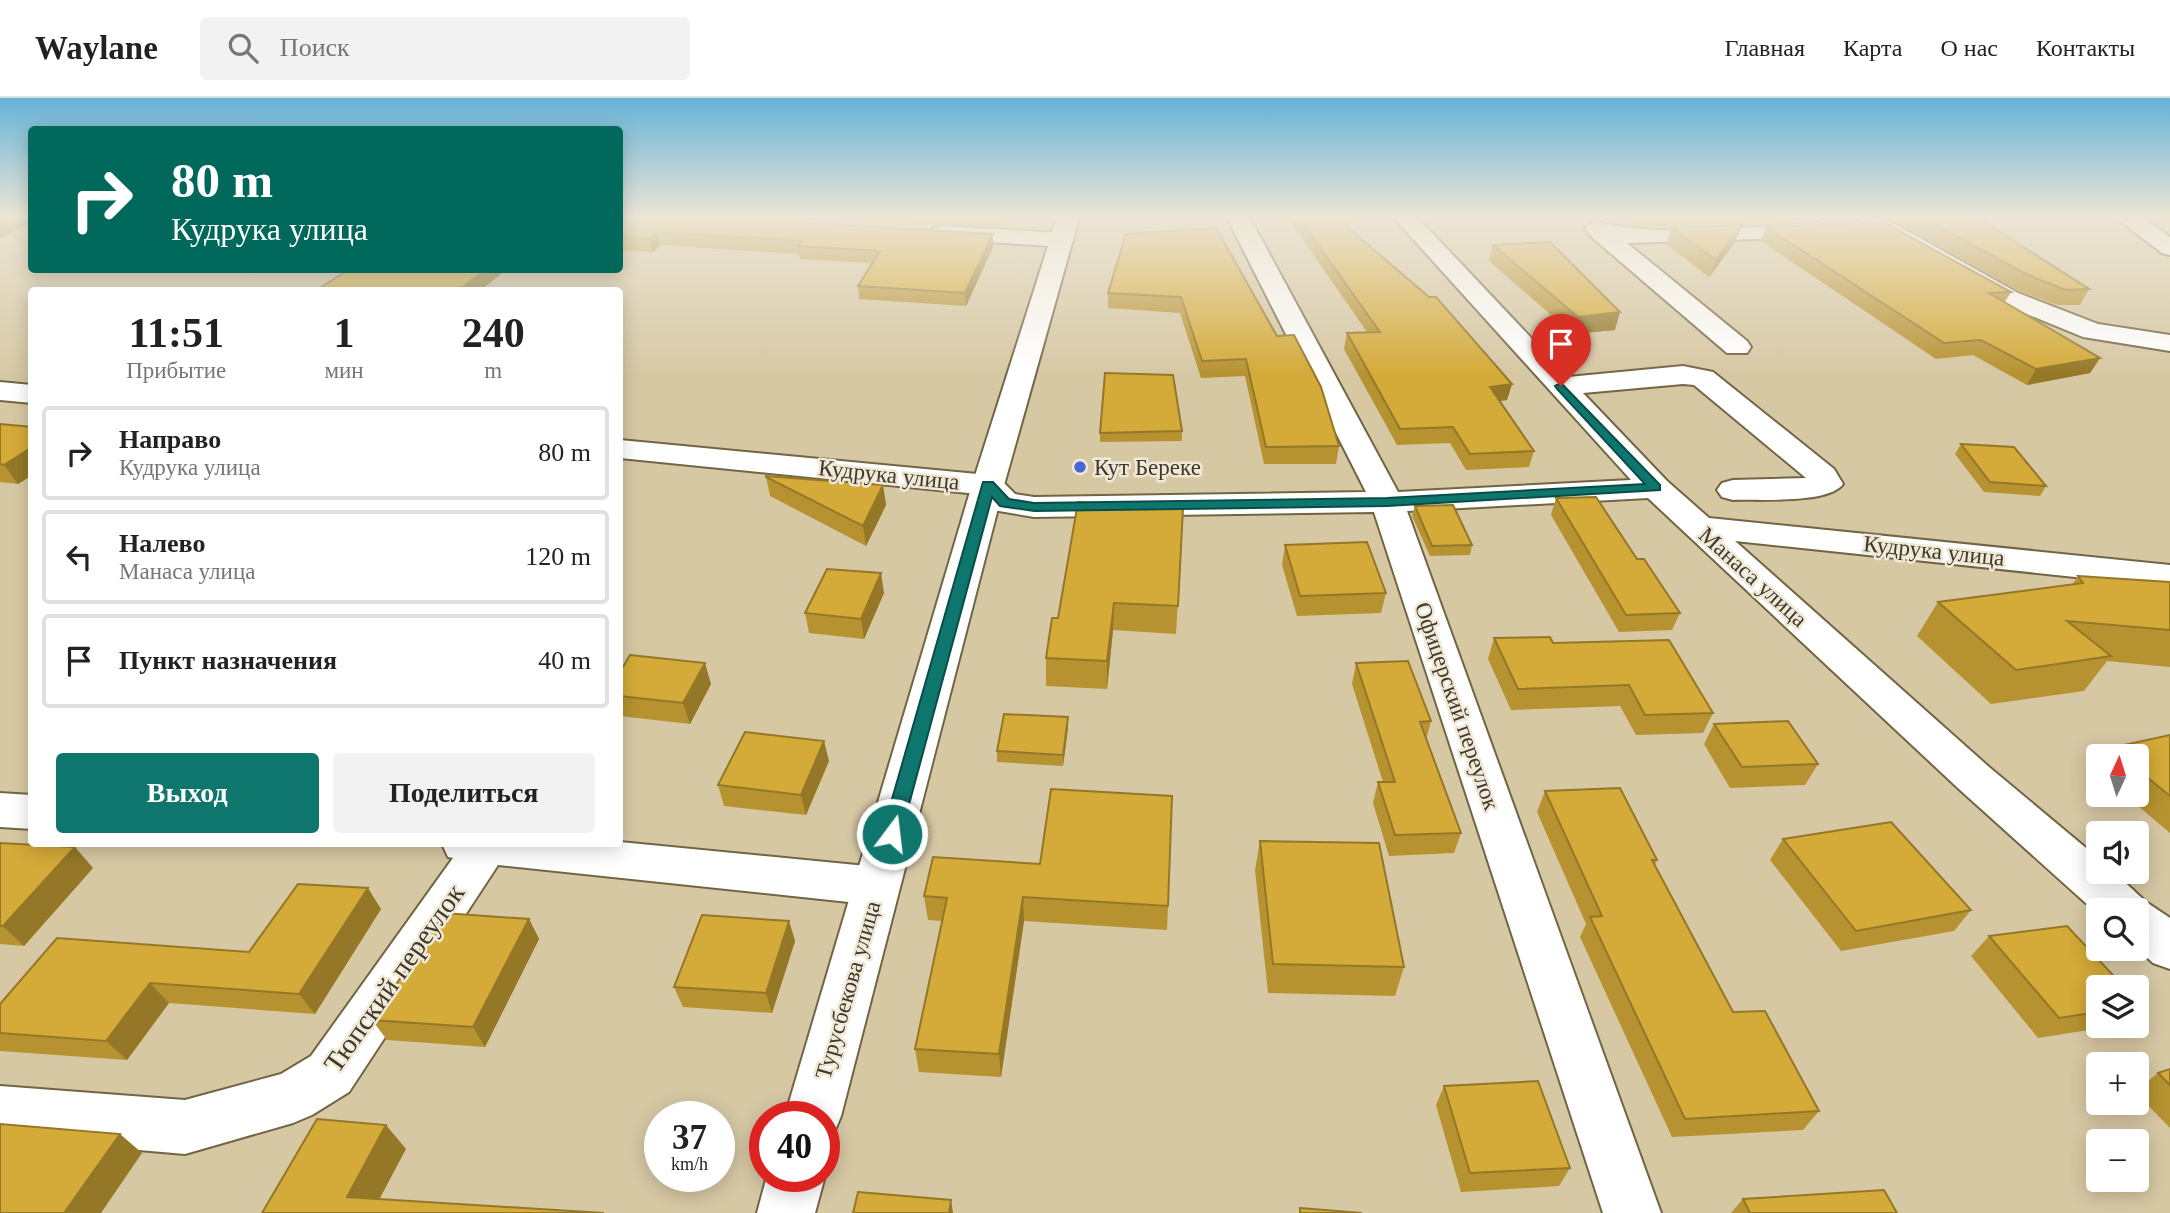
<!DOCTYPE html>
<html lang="ru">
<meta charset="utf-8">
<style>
body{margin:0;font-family:"Times New Roman",serif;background:#f2f2f2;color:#222;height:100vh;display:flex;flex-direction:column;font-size:26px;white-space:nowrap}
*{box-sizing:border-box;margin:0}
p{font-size:23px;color:#767676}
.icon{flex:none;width:38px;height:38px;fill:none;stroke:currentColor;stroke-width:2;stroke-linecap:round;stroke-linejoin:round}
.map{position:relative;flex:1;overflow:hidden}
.side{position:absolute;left:28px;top:189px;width:595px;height:560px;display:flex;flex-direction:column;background:#fff;border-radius:7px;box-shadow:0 4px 18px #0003}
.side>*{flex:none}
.guide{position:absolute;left:28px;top:28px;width:595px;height:147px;border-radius:7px;box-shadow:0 4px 18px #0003;background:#00695c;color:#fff;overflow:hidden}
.needle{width:46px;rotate:4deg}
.buttons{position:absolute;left:2086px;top:646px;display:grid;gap:14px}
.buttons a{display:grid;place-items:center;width:63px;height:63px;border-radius:7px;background:#fff;box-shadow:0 4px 18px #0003;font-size:35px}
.speed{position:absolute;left:644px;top:1003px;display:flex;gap:14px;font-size:35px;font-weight:700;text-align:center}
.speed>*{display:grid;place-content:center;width:91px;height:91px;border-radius:50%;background:#fff;box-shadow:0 4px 18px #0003;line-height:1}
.speed small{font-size:18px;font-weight:400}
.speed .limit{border:10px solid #d22;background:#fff;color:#111}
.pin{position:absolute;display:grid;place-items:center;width:60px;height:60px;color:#fff;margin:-72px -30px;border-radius:50% 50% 50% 0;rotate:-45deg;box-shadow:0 0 7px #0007}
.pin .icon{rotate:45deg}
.me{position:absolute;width:77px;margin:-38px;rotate:15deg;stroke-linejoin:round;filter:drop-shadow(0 0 5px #0008)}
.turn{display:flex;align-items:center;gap:24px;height:147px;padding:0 28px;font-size:32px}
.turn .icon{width:91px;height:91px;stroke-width:2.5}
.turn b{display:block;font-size:49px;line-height:60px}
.eta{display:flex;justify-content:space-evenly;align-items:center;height:119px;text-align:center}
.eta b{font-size:42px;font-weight:600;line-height:49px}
.button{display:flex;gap:14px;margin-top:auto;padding:14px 28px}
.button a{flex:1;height:80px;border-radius:7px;background:#0f766e;color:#fff;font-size:28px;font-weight:600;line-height:80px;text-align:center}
.button a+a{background:#f2f2f2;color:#222}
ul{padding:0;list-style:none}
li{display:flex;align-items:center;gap:21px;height:94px;margin:0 14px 10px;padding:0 14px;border:4px solid #e0e0e0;border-radius:7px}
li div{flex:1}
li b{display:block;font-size:26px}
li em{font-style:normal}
header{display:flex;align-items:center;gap:42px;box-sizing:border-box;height:98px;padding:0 35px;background:#fff;border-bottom:2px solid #e0e0e0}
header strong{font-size:33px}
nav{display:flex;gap:38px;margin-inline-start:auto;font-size:24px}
.search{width:490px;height:63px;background:#f2f2f2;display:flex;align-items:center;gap:18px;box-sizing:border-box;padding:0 24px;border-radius:7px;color:#767676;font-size:26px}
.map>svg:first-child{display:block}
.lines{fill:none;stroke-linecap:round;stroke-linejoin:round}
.street-casing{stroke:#726544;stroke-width:4}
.secondary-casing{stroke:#726544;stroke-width:4}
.street{fill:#fff;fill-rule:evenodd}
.secondary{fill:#fff;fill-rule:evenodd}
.wall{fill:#b69230}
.shaded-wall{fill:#947727}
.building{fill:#d4aa38;stroke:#947727;stroke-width:2}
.route{fill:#0f766e;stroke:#0a4d48;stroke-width:2}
.poi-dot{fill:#4566d9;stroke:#f1e9d7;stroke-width:2.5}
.labels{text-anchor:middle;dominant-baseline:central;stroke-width:5;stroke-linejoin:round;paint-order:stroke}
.poi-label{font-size:23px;fill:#3f392b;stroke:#f1e9d7;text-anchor:start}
.street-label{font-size:23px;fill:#3f392b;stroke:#f1e9d7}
.near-street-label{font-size:28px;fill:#3f392b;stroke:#f1e9d7}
</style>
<header>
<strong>Waylane</strong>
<div class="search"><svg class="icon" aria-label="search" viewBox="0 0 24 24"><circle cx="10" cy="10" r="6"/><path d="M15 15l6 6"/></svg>Поиск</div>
<nav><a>Главная</a><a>Карта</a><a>О нас</a><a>Контакты</a></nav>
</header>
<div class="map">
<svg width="2170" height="1115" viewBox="0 0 2170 1115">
<rect width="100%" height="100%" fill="#d7c8a4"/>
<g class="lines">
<defs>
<g id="street">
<path d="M1227,120H1250L1398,394L1631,382L1394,120H1418L1568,279L1683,268L1713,274L1834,371L1843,386C1829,406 1758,401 1733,402L1722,399L1717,392L1722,385L1733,382L1806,380L1694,287L1683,286L1583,295L1667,383L1709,420L2170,467V489L1735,443L1989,669L2098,760V774H2114L2146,804L2170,820V871L2153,865L2137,850V812H2098V816L1959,691L1648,400L1407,413L1661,1115H1603L1374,414L1034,419L993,412L978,396L620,360V342L988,377L999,380L1015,396L1034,399L1366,394Z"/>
<polygon points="1856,120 1884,120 2018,195 2098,226 2170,237 2170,253 2083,239 2000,205"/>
<path d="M1597,124C1666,141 1746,128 1817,125L1825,127L1829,132L1825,137L1817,139L1627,145L1747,243L1751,249L1747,255H1727L1594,141L1585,131L1589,126Z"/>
<polygon points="942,128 1062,135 1070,137 1074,142 1070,147 1062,149 934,140 930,135 934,130"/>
<polygon points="0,284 32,287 32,305 0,302"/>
<polygon points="0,695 32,697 32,731 0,729"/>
<polygon points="620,744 877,769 894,775 900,788 894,801 877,807 498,767 349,994 312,1017 293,1025 185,1056 0,1040 0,988 185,1002 281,976 311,958 453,760 448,759 442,746"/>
</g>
<g id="secondary">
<polygon points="1057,120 1079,120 1004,387 841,1018 833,1037 824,1040 824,1018 785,1018 972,387"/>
<polygon points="2116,120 2143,120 2170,139 2170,157 2162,155"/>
<polygon points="824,1077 825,1078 815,1115 757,1115 767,1078"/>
</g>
</defs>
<use href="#street" class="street-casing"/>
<use href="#secondary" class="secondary-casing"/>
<use href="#street" class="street"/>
<use href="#secondary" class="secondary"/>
</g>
<g class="wall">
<polygon points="620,120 993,149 966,208 859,201 858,188 872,165 800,161 799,156 660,147 653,154 620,152"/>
<polygon points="851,120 1003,120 999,129"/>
<polygon points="1288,120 1351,120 1350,131 1512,286 1507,302 1499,303 1534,353 1529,369 1466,372 1450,345 1397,347 1344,251 1347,235 1367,234"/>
<polygon points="1632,120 1820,120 1643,129"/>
<polygon points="1889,120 1978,120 2089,191 2080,207 2057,207 2019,193"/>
<polygon points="1766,129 2011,194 2005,204 2100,260 2090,275 2027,287 1973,257 1936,261 1761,143"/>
<polygon points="1672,130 1735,144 1709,179 1666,146"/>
<polygon points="1126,136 1277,238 1339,348 1336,366 1264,366 1245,278 1201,280 1180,215 1108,210 1108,195"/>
<polygon points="1493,147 1615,232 1573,236 1489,163"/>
<polygon points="0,326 32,329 32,377 18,386 0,384"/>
<polygon points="1182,333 1182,343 1100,344 1100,335"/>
<polygon points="1961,346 2046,388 2040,398 1984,394 1955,356"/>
<polygon points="766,379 883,387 886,407 866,448 770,398"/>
<polygon points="1556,400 1637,461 1680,515 1672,532 1619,534 1551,417"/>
<polygon points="1415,408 1472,447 1470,457 1430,458 1412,418"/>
<polygon points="1183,410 1176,536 1113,532 1107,591 1046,588 1046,560 1058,520"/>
<polygon points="1285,447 1386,495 1381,515 1297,518 1282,467"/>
<polygon points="2078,478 2170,484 2170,569 2107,563 2084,593 1991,606 1917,538 1938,504 2072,487"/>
<polygon points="884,495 864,541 809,535 805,515"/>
<polygon points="1494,540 1553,545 1713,615 1703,635 1636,637 1620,608 1511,612 1488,561"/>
<polygon points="1356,565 1431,623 1426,642 1461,735 1454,755 1389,758 1373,705 1378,684 1383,684 1352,586"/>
<polygon points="620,574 711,586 690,626 620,618"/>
<polygon points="1068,619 1068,630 1063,668 997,664 997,653"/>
<polygon points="1714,626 1818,666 1805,687 1730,690 1704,646"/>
<polygon points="2170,637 2170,735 2124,696 2137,696 2137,658 2103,658 2110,650"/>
<polygon points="829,663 806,717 724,708 718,687"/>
<polygon points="2098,664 2098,675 2093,671"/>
<polygon points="1545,693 1657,762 1655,767 1733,914 1819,1013 1803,1032 1672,1039 1580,839 1586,826 1537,714"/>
<polygon points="1783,741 1971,812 1954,833 1841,853 1770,762"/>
<polygon points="1260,743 1404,869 1395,898 1268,895 1255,772"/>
<polygon points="0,745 93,770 24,848 0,846"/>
<polygon points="933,759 1168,808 1167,832 1024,823 1001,979 919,974 915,951 942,823 928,822 924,798"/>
<polygon points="381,811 315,916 169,905 127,962 0,953 0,906 249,854"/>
<polygon points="529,821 539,841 485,949 387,942 372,922"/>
<polygon points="789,823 795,843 772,915 683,909 674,889"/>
<polygon points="1989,838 2098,889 2098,928 2114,928 2038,940 1971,858"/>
<polygon points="2170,971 2170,1030 2137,996 2137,992 2158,975"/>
<polygon points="1444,988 1570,1070 1559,1088 1461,1094 1436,1007"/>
<polygon points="1743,1101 1897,1115 1731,1115"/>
</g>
<g class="shaded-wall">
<polygon points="7,120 32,120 32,125 0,140 0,124"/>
<polygon points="999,120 1003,120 999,129"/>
<polygon points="1742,127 1735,144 1709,179 1716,162"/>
<polygon points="657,134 660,147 653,154 650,141"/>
<polygon points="993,136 993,149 966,208 965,195"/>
<polygon points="485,172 506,172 481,192 459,192"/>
<polygon points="1620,214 1615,232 1573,236 1578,219"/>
<polygon points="2100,260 2090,275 2027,287 2036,271"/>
<polygon points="1512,286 1507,302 1486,305 1490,289"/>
<polygon points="32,349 32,377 18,386 4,367"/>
<polygon points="883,387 886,407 866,448 863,428"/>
<polygon points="881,475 884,495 864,541 861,521"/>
<polygon points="1114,505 1113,532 1107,591 1107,563"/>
<polygon points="705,565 711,586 690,626 683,605"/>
<polygon points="1068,619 1068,630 1063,668 1063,657"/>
<polygon points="824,643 829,663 806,717 801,697"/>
<polygon points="75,749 93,770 24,848 3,828"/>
<polygon points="368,790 381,811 315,916 299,896"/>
<polygon points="1023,799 1024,823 1001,979 999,956"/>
<polygon points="529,821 539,841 485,949 473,929"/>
<polygon points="789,823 795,843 772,915 766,895"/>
<polygon points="150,885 169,905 127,962 106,943"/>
<polygon points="386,1027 406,1051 372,1115 347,1099"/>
<polygon points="120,1036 142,1055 101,1115 64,1115"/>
<polygon points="951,1102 953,1115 949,1115"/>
</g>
<g class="building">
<polygon points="620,120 724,120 993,136 965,195 858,188 880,153 798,148 802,143 657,134 650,141 620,139"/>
<polygon points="1299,120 1351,120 1351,121 1339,122 1429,199 1436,199 1512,286 1490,289 1534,353 1470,356 1453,329 1400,331 1347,235 1380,234"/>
<polygon points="1923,120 1978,120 2089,191 2066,192 2028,177"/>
<polygon points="1885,125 2011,194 1989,195 2100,260 2036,271 1981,242 1944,245 1766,129"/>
<polygon points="1742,127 1716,162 1672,130"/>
<polygon points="1216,130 1277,238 1294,237 1321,289 1339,348 1266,349 1246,261 1202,263 1181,199 1108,195 1126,136"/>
<polygon points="1550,144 1620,214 1578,219 1493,147"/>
<polygon points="348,172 485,172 459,192 317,192"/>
<polygon points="1105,275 1173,277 1182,333 1100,335"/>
<polygon points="0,326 32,329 32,349 4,367 0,366"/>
<polygon points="1961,346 2014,349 2046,388 1990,384"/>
<polygon points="766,379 766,378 883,387 863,428"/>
<polygon points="1596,399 1637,461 1644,461 1680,515 1626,517 1556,400"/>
<polygon points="1078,404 1183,410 1178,508 1114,505 1107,563 1046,560 1052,520 1058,520"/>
<polygon points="1453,407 1472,447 1432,448 1415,408"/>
<polygon points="1367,444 1386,495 1300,498 1285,447"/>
<polygon points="827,471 881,475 861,521 805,515"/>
<polygon points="2078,478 2170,484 2170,532 2067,523 2111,558 2016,572 1938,504 2083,485"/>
<polygon points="1550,539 1553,545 1669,542 1713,615 1645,617 1629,587 1518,591 1494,540"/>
<polygon points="630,557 705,565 683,605 620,598 620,574"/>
<polygon points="1408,563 1431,623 1420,624 1461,735 1395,737 1378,684 1395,684 1356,565"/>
<polygon points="1004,616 1068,619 1063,657 997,653"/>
<polygon points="1788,623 1818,666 1742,669 1714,626"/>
<polygon points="745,634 824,643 801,697 718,687"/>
<polygon points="2170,637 2170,698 2137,671 2137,658 2120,658 2110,650"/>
<polygon points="1620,690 1657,762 1652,762 1733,914 1765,913 1819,1013 1685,1021 1590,819 1602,818 1545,693"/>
<polygon points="1051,691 1172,698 1168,808 1023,799 999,956 915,951 947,800 924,798 933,759 1040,766"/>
<polygon points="1891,724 1971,812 1856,833 1783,741"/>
<polygon points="1260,743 1379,745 1404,869 1273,866"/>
<polygon points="0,745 75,749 3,828 0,828"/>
<polygon points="298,786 368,790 299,896 150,885 106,943 0,935 0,906 57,840 249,854"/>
<polygon points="444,815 529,821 473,929 372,922"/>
<polygon points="702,817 789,823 766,895 674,889"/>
<polygon points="2067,828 2124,889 2098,889 2098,914 2059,920 1989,838"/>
<polygon points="2170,971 2170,987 2158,975"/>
<polygon points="1538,983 1570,1070 1470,1075 1444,988"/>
<polygon points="317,1021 386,1027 347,1099 604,1115 262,1115"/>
<polygon points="0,1026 120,1036 64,1115 0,1115"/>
<polygon points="1884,1092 1897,1115 1750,1115 1743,1101"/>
<polygon points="858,1094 951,1102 949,1115 853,1115"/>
<polygon points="1300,1110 1362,1115 1300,1115"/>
</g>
<linearGradient id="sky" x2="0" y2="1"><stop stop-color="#65b3d8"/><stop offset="0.43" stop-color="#ede6d6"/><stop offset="1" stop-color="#ede6d6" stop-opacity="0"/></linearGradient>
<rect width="2170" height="277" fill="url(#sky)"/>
<polygon class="route" points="1561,285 1660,387 1660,392 1387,408 1034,413 1000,408 992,399 901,736 898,742 885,742 882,736 983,384 993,384 1009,401 1034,405 1387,400 1645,386 1557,291 1555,288"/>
<circle class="poi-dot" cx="1080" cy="369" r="7"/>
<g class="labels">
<g class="poi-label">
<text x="1094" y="369">Кут Береке</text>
</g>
<g class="street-label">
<text transform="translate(889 377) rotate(6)">Кудрука улица</text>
<text transform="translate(1934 453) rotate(6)">Кудрука улица</text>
<text transform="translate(1753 479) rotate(42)">Манаса улица</text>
<text transform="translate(1457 608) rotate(71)">Офицерский переулок</text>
<text transform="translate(848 892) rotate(-74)">Турусбекова улица</text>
</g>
<g class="near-street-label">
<text transform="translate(394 880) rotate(-55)">Тюпский переулок</text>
</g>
</g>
</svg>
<div class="buttons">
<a><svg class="needle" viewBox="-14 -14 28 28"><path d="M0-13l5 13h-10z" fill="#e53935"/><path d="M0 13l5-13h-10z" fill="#767676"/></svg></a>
<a><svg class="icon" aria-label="sound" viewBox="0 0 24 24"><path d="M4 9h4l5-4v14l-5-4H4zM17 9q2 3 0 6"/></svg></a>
<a><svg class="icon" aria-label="search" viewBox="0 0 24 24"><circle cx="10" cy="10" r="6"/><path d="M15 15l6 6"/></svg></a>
<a><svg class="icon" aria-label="layers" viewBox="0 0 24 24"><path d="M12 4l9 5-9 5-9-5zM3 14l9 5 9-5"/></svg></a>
<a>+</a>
<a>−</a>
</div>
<div class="speed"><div>37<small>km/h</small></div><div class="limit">40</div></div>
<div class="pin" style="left:1561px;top:288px;background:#d93025"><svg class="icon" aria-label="arrive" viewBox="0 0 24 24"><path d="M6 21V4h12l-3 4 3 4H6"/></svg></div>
<svg class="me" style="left:892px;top:736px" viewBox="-20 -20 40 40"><circle r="17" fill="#0f766e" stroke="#fff" stroke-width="3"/><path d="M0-11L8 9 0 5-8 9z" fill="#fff"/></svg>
<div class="guide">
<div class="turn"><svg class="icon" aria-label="right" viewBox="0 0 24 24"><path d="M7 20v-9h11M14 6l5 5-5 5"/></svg><div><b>80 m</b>Кудрука улица</div></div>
</div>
<section class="side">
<div class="eta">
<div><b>11:51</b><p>Прибытие</p></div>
<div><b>1</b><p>мин</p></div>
<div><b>240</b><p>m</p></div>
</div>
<ul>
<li><svg class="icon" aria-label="right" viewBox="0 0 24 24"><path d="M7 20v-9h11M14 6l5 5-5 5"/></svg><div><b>Направо</b><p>Кудрука улица</p></div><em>80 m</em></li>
<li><svg class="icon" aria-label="left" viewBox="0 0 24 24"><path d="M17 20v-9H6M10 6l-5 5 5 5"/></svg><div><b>Налево</b><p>Манаса улица</p></div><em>120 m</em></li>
<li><svg class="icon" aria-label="arrive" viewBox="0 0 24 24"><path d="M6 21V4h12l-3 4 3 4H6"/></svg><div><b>Пункт назначения</b></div><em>40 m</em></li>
</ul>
<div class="button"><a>Выход</a><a>Поделиться</a></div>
</section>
</div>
